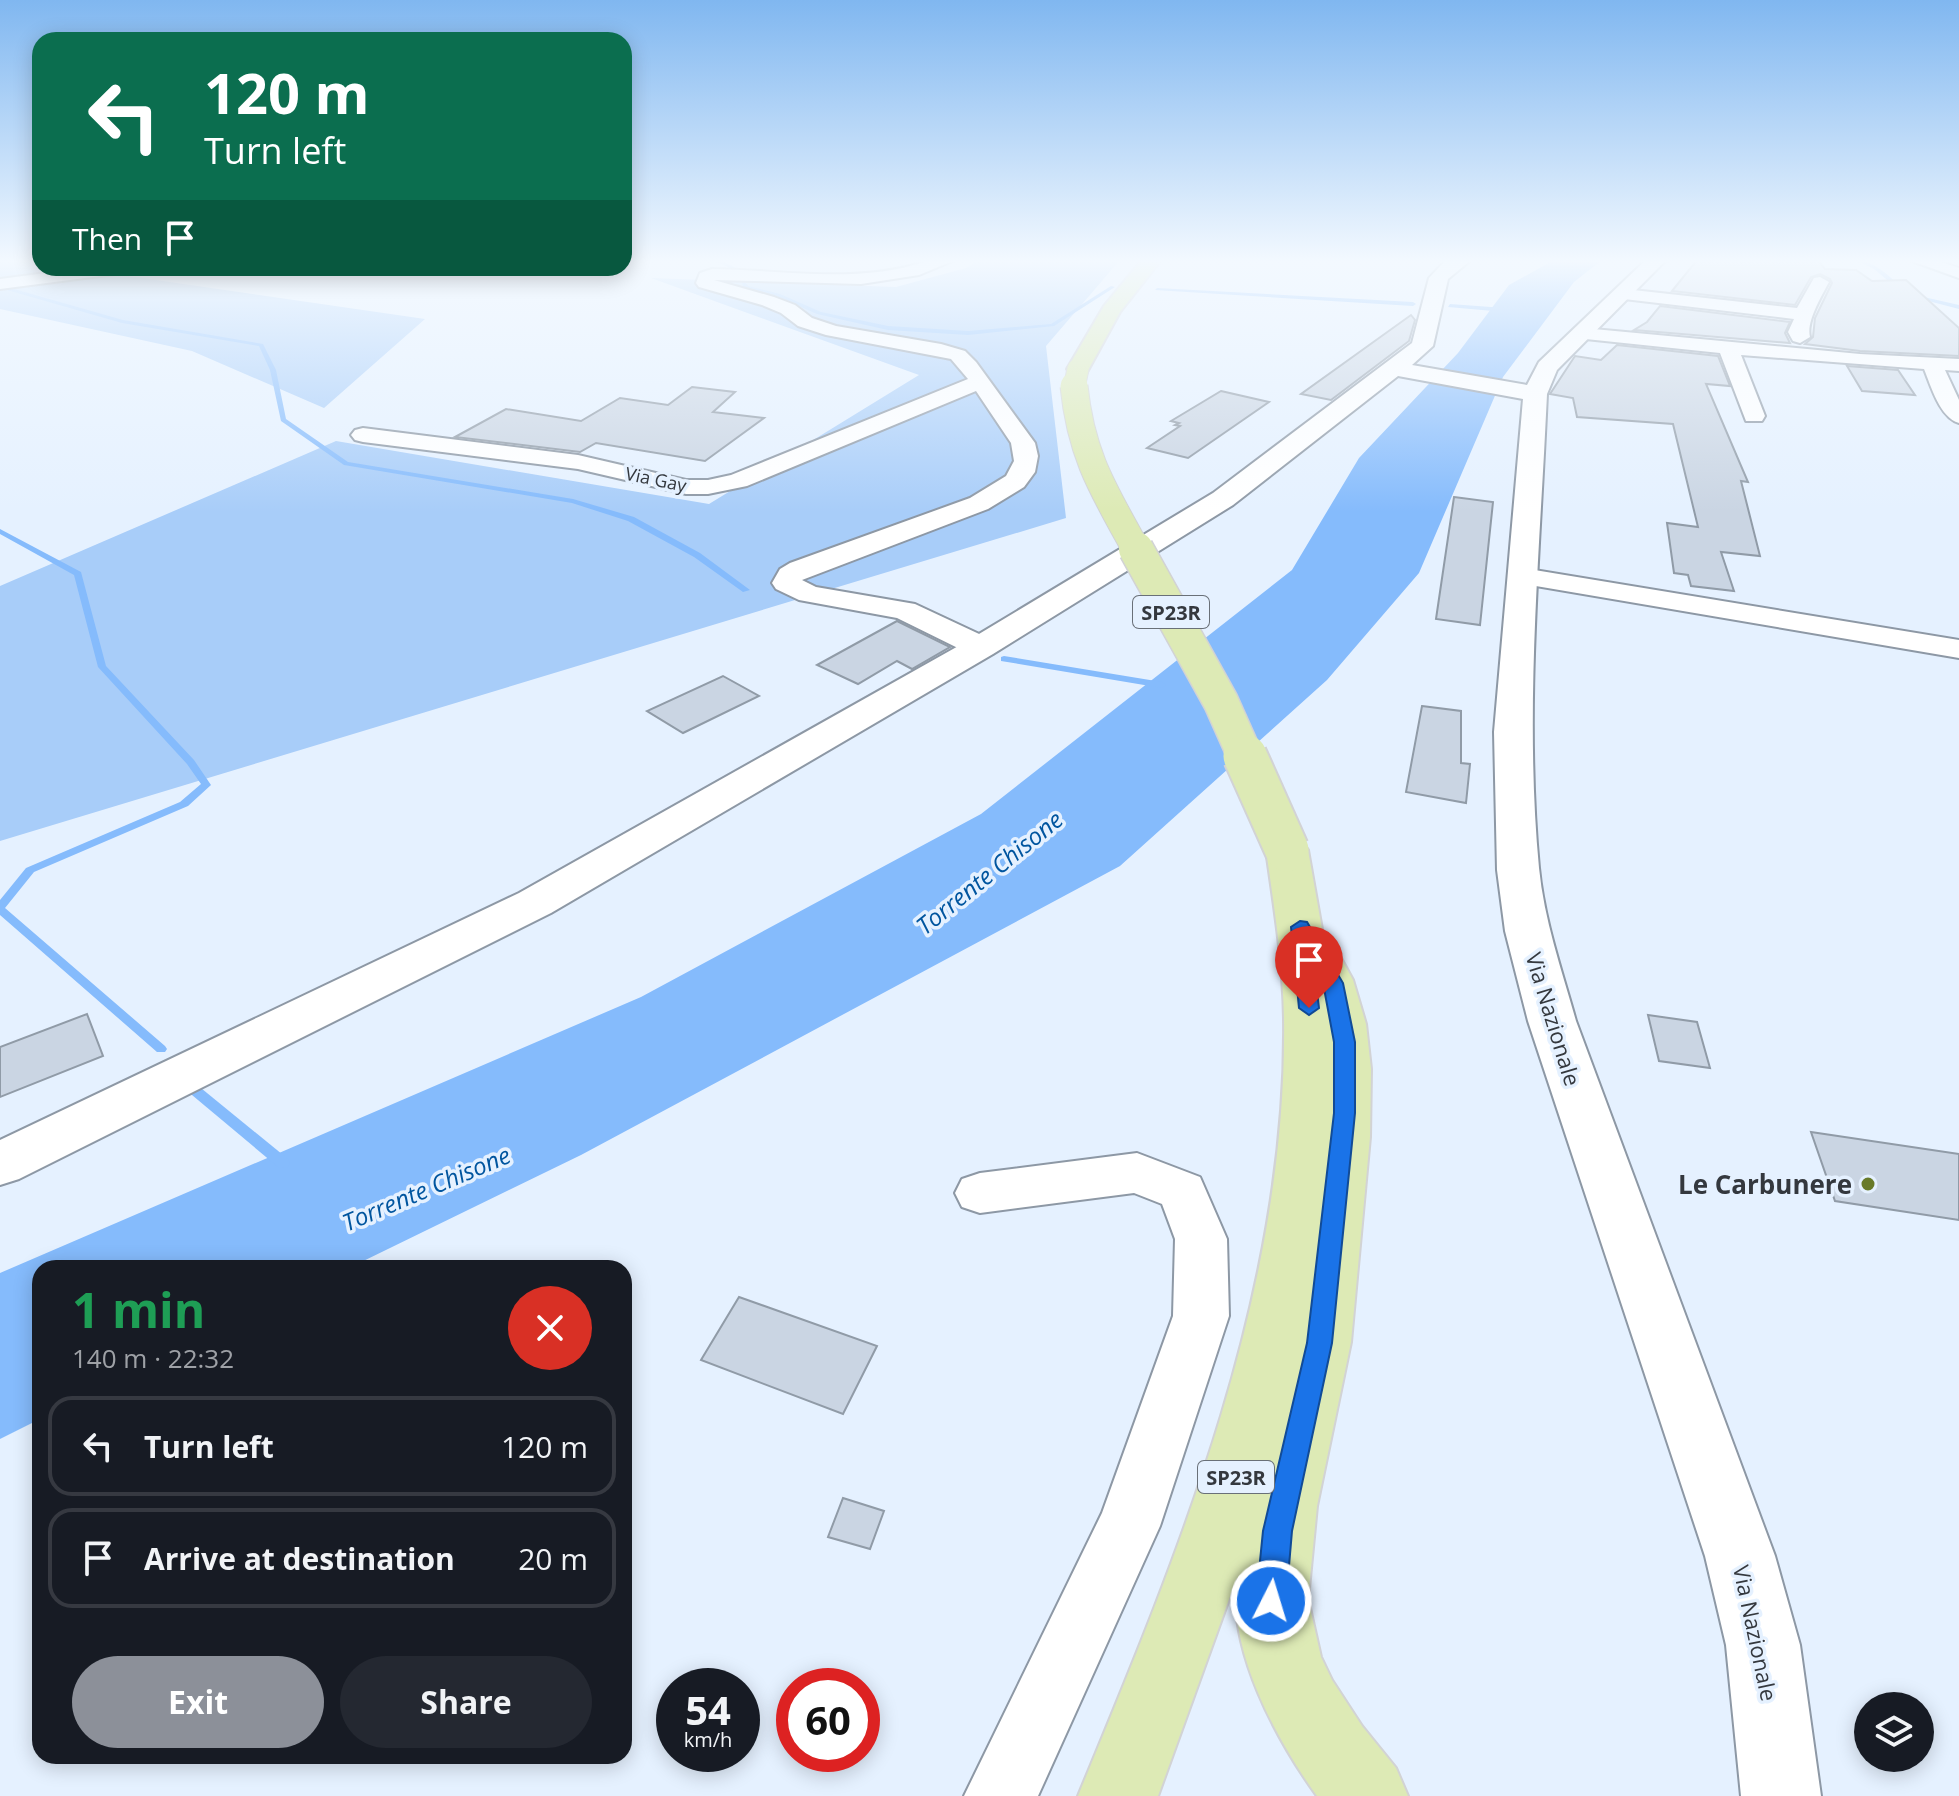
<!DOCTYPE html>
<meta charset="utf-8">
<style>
body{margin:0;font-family:"Open Sans",sans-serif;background:#242831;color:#f1f3f6;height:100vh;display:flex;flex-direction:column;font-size:30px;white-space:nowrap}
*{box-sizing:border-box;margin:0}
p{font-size:26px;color:#9ea1a6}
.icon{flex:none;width:44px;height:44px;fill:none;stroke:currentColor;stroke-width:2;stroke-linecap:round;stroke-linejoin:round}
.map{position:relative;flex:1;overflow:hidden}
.details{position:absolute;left:32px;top:1260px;width:600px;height:504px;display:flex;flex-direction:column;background:#171b24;border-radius:24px;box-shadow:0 4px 20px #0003}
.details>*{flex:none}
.guide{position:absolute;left:32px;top:32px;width:600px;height:244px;border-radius:24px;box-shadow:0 4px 20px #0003;background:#0b6e4f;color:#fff;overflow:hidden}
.fabs{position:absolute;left:1854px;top:1692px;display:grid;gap:16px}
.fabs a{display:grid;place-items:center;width:80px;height:80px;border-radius:50%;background:#171b24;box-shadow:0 4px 20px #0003;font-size:40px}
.speed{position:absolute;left:656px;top:1668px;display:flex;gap:16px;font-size:40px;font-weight:700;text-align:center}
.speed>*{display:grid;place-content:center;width:104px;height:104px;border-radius:50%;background:#171b24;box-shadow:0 4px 20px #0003;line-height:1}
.speed small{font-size:20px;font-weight:400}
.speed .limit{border:12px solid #d22;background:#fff;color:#111}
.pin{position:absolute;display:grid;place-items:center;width:68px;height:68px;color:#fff;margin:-82px -34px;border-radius:50% 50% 50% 0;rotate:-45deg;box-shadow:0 0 8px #0007}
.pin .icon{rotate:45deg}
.me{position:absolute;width:88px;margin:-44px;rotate:5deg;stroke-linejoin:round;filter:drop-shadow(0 0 6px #0008)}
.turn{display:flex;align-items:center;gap:28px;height:168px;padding:0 40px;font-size:36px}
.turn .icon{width:104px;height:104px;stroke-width:2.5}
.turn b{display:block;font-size:56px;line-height:68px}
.then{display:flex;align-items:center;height:76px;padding:0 40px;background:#0003;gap:16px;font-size:30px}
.round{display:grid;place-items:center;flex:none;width:84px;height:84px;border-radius:42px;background:#242831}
.summary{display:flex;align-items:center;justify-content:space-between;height:136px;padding:0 40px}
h1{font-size:48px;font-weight:700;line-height:60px;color:#1e9e55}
.primary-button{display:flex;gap:16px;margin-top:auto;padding:16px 40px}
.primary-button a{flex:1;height:92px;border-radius:48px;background:#8c9099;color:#fff;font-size:32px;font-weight:700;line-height:92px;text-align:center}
.primary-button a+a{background:#242831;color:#f1f3f6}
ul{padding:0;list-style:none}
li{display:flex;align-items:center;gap:24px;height:100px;margin:0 16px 12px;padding:0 24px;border:4px solid #363941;border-radius:24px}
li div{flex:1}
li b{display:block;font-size:30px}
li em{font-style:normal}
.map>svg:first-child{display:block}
.green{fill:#a8cdf9}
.water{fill:#85bbfc}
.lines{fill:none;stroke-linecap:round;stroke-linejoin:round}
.stream{fill:#85bbfc;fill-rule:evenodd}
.building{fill:#cad5e3;stroke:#909ba7;stroke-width:2}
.street-casing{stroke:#8d98a5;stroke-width:4}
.secondary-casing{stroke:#8d98a5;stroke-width:4}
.primary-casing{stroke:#d2d3d5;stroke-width:4}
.street{fill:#fff;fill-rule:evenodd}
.secondary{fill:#fff;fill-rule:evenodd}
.primary{fill:#ddeab5;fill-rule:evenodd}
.primary-bridge-far3-casing{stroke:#d2d3d5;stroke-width:23;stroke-linecap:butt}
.primary-bridge-far2-casing{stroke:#d2d3d5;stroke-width:29;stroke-linecap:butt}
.primary-bridge-far1-casing{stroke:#d2d3d5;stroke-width:37;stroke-linecap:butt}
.primary-bridge-casing{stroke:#d2d3d5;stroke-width:47;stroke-linecap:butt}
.primary-bridge-far3{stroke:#ddeab5;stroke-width:21}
.primary-bridge-far2{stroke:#ddeab5;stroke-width:27}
.primary-bridge-far1{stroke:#ddeab5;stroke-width:34}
.primary-bridge{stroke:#ddeab5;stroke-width:43}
.route{fill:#1a73e8;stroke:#114b97;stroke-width:2}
.poi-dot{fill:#687a29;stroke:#e5f1ff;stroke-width:3}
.labels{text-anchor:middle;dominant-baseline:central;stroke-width:7;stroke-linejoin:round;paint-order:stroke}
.far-street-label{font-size:18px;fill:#34383e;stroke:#e5f1ff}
.shield{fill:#e5f1ff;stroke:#697078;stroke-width:2}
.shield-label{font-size:20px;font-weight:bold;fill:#34383e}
.street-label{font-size:22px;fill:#34383e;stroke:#e5f1ff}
.water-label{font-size:24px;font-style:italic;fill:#00559f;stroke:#e5f1ff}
.near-poi-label{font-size:26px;font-weight:bold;fill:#34383e;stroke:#e5f1ff;text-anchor:end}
</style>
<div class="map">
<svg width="1959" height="1796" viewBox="0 0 1959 1796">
<rect width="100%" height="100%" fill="#e5f1ff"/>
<g class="green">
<polygon points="0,260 40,260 40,268 152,268 128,276 425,319 324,408 192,351 0,309"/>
<polygon points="979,260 1120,260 1046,346 1066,518 0,841 0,586 336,441 709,504 919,375 651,278 896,287 966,268"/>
</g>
<polygon class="water" points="1554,260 1602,260 1574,282 1503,377 1419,573 1327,680 1120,866 581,1155 349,1268 40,1268 40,1419 0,1439 0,1273 641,997 981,814 1292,570 1359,458 1458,353 1509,285"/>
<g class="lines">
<g class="stream">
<polygon points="713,260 720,260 738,269 734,270"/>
<path d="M1856,260C1875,261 1889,276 1902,288L1898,289L1874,269Z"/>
<polygon points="742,277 748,286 780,294 821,312 888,326 968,331 1051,324 1111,286 1115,287 1054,326 968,335 888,330 817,314 776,296 744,288 740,278"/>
<polygon points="0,285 123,320 263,344 276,370 286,419 348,462 573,499 634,517 700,553 750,590 743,592 694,557 628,521 572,503 344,465 281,421 270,370 259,346 122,323 0,288"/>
<polygon points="1157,288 1413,302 1416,304 1413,306 1155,290"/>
<polygon points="1915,295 1959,305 1959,309 1913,297"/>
<polygon points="1450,304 1505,308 1508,310 1505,312 1448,307"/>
<polygon points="0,529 81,572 106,666 194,760 211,785 188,806 34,872 5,908 165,1046 167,1049 165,1052 157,1052 0,915 0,900 26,868 180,802 201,784 187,764 98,667 74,575 0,534"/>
<polygon points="1004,656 1162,682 1166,685 1162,688 1001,661 1001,657"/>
<polygon points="191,1082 196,1084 288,1159 290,1163 288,1167 283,1168 278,1167 186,1090 185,1087 186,1084"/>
</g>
</g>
<g class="building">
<polygon points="1697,260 1818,260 1825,269 1856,270 1872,281 1906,280 1959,328 1959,356 1860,351 1805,344 1813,337 1815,318 1832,283 1830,279 1820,274 1811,277 1795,305 1672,291"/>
<polygon points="1660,306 1790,322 1785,333 1790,343 1634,330 1647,322"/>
<polygon points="1411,315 1415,320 1409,341 1331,400 1301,394"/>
<polygon points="1617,345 1718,356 1730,386 1706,384 1748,482 1741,481 1760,556 1721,552 1734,591 1691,586 1688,575 1674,573 1667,523 1698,527 1673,424 1577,417 1573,398 1550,394 1575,356 1601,360"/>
<polygon points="1847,366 1898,370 1915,395 1862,391"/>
<polygon points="692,387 735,392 713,412 764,418 705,461 596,443 580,452 455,437 506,409 581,421 620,398 668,405"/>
<polygon points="1221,391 1269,402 1188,458 1147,448 1180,426 1175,425 1179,423 1171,421"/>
<polygon points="1454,497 1493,502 1480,625 1436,619"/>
<polygon points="897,621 950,647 912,669 897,661 858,684 817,665"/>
<polygon points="723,676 759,696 683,733 647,711"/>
<polygon points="1422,706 1461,711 1461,763 1470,764 1466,803 1406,792"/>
<polygon points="87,1014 103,1056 0,1097 0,1047"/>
<polygon points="1648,1015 1697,1022 1710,1068 1659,1061"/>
<polygon points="1811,1132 1959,1154 1959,1220 1835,1201"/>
<polygon points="739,1297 877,1346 843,1414 701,1360"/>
<polygon points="843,1498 884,1511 870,1549 828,1537"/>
</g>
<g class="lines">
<defs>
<g id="street">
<path d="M930,260H955L919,275L861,284L714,280L774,297L795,305L812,318L836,326L941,344L965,351L976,362L1035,443L1038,456L1035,472L1024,487L988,509L802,580L816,587L915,604L992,640L996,647L992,654L981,656L970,654L897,618L799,600L776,589L772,583L780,569L790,563L970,498L1006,476L1014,461L1011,443L976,391L747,486L708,494H686L578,469L363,442L355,440L351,435L355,430L363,428L578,455L686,480H708L731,475L968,379L951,359L826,335L798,326L781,313L762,305L699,287L696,283L700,273L712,269C784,270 860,285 930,260Z"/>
<polygon points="1909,260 1936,260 1959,268 1959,278"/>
<polygon points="84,268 132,268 124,273 0,289 0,279"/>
<path d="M1820,277L1829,282C1821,297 1806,322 1810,337L1800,343L1793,341L1788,332L1794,319L1624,299L1615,294L1624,289L1797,308L1814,278Z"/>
<path d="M1583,328L1860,354L1959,359V371L1945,370L1959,400V423C1940,418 1931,386 1924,369L1741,355L1765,416L1762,421H1746L1720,353L1576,338L1573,334Z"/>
<polygon points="1522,568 1959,640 1959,658 1512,582 1508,576 1512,570"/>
<polygon points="1137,1153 1200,1177 1227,1239 1229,1316 1160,1526 1038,1796 964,1796 1102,1513 1173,1316 1175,1239 1162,1204 1134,1193 980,1213 962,1207 955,1193 962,1179 980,1173"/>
</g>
<path id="secondary" d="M1471,260L1448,279L1433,346L1412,365L1527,385L1539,362L1646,260H1666L1557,370L1547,394C1540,551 1524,710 1539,868C1544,920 1562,971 1576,1021L1775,1556L1800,1645L1821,1796H1741L1726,1645L1705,1556L1528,1021L1505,931L1497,870L1494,732L1523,399L1398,376L1233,505L993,654L551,913L19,1179L0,1185V1140L519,893L969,640L1213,493L1412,343L1429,278L1446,260Z"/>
<g id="primary">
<polygon points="1142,260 1161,260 1120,312 1086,374 1070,374 1067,369 1104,306"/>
<path d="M1287,837L1302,841L1308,850L1325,946L1336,949L1353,980L1366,1024L1371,1069L1370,1137L1351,1342L1317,1506L1308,1599L1321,1657L1332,1680L1362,1726L1396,1768L1408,1796H1317C1276,1739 1227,1649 1237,1577L1158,1796H1078C1180,1550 1288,1290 1284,1018C1283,962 1274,906 1266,850L1272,841Z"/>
</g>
</defs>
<use href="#street" class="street-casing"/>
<use href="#secondary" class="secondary-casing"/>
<use href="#primary" class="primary-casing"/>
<use href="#street" class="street"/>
<use href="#secondary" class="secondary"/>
<use href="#primary" class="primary"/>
<defs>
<polyline id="primary-bridge-far3" points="1074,388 1078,369"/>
<path id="primary-bridge-far2" d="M1074,386C1081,456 1104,491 1137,551"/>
<polyline id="primary-bridge-far1" points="1136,549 1221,702 1246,758"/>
<polyline id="primary-bridge" points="1245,756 1287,850"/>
</defs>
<use href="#primary-bridge-far3" class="primary-bridge-far3-casing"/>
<use href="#primary-bridge-far2" class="primary-bridge-far2-casing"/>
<use href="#primary-bridge-far1" class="primary-bridge-far1-casing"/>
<use href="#primary-bridge" class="primary-bridge-casing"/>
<use href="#primary-bridge-far3" class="primary-bridge-far3"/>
<use href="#primary-bridge-far2" class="primary-bridge-far2"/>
<use href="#primary-bridge-far1" class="primary-bridge-far1"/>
<use href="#primary-bridge" class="primary-bridge"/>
</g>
<linearGradient id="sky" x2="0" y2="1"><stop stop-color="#80b7f0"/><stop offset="0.51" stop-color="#f3f9ff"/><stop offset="1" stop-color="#f3f9ff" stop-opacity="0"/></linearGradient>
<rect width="1959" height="512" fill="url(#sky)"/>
<polygon class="route" points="1300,921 1307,922 1343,983 1355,1042 1355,1113 1332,1343 1292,1531 1286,1601 1282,1612 1271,1616 1260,1612 1256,1601 1263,1531 1307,1343 1334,1113 1334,1042 1323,983 1314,967 1319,1008 1309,1015 1299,1008 1291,927"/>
<circle class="poi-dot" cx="1868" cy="1184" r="8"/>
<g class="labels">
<g class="far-street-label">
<text transform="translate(656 479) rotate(12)">Via Gay</text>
</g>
<g class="shield">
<rect x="1133" y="596" width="76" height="32" rx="6"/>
<rect x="1198" y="1461" width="76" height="32" rx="6"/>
</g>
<g class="shield-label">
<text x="1171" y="612">SP23R</text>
<text x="1236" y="1477">SP23R</text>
</g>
<g class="street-label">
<text transform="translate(1554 1019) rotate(73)">Via Nazionale</text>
<text transform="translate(1756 1633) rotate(78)">Via Nazionale</text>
</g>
<g class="water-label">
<text transform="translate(989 872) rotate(-39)">Torrente Chisone</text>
<text transform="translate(426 1188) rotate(-23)">Torrente Chisone</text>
</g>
<g class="near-poi-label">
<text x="1852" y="1184">Le Carbunere</text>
</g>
</g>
</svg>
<div class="fabs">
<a><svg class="icon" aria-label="layers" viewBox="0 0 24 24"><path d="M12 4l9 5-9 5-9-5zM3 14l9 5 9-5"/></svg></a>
</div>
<div class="speed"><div>54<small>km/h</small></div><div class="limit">60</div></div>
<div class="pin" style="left:1309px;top:1008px;background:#d93025"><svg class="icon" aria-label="arrive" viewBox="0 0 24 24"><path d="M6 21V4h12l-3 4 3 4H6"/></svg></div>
<svg class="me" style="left:1271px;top:1601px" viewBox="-20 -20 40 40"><circle r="17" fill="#1a73e8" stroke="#fff" stroke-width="3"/><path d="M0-11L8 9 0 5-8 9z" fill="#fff"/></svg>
<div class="guide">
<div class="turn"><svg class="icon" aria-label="left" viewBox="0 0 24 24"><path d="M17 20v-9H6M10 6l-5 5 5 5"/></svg><div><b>120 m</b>Turn left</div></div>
<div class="then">Then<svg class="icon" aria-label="arrive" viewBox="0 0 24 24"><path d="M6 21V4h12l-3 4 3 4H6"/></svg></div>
</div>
<section class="details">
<div class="summary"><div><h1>1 min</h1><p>140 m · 22:32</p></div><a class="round" style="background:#d93025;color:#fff"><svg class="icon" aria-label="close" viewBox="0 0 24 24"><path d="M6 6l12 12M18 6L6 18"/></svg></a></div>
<ul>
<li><svg class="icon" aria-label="left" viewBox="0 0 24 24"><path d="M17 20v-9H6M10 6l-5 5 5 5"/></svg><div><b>Turn left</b></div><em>120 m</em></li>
<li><svg class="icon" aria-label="arrive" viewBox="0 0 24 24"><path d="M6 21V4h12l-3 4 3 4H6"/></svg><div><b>Arrive at destination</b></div><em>20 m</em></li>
</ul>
<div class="primary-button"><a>Exit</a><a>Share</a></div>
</section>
</div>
